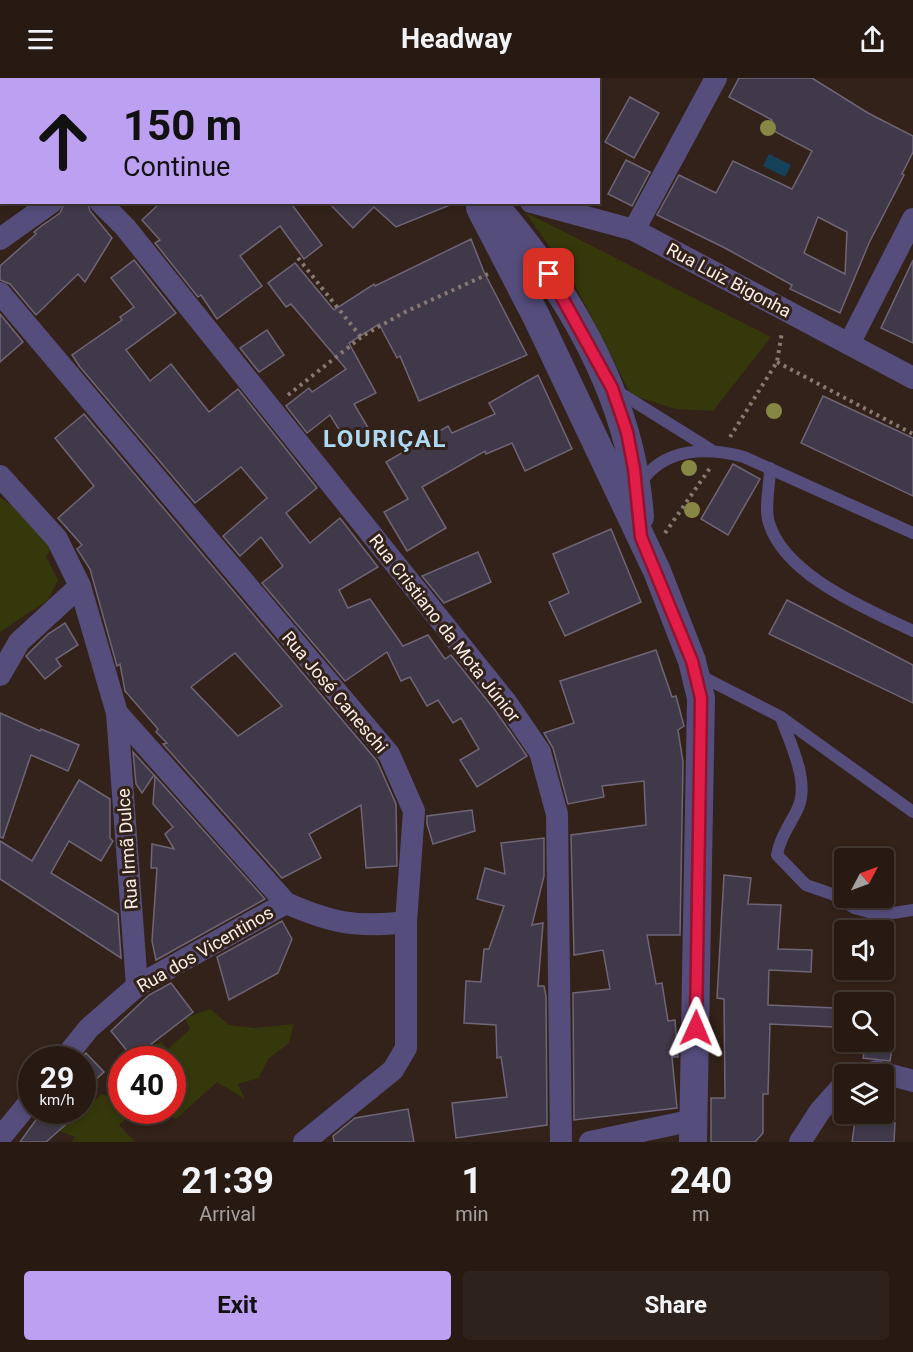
<!DOCTYPE html>
<meta charset="utf-8">
<style>
body{margin:0;font-family:Roboto,sans-serif;background:#2e231c;color:#f1f3f6;height:100vh;display:flex;flex-direction:column;font-size:22px;white-space:nowrap}
*{box-sizing:border-box;margin:0}
p{font-size:20px;color:#a4a1a0}
.icon{flex:none;width:33px;height:33px;fill:none;stroke:currentColor;stroke-width:2;stroke-linecap:round;stroke-linejoin:round}
.map{position:relative;height:1064px;overflow:hidden}
.drawer{display:flex;flex-direction:column;background:#261a13;flex:1}
.drawer>*{flex:none}
.banner{position:absolute;left:0px;top:0px;width:600px;height:126px;box-shadow:0 3px 9px #0003,0 0 0 2px #423833;background:#bca0f2;color:#111;overflow:hidden}
.needle{width:39px;rotate:49deg}
.tools{position:absolute;left:834px;top:770px;display:grid;gap:12px}
.tools a{display:grid;place-items:center;width:60px;height:60px;border-radius:6px;background:#261a13;box-shadow:0 3px 9px #0003,0 0 0 2px #423833;font-size:30px}
.speed{position:absolute;left:18px;top:968px;display:flex;gap:12px;font-size:30px;font-weight:700;text-align:center}
.speed>*{display:grid;place-content:center;width:78px;height:78px;border-radius:50%;background:#261a13;box-shadow:0 3px 9px #0003,0 0 0 2px #423833;line-height:1}
.speed small{font-size:15px;font-weight:400}
.speed .limit{border:9px solid #d22;background:#fff;color:#111}
.pin{position:absolute;display:grid;place-items:center;width:51px;height:51px;color:#fff;margin:-26px;border-radius:12px;box-shadow:0 3px 9px #0006}
.me{position:absolute;width:66px;margin:-33px;rotate:1deg;stroke-linejoin:round;filter:drop-shadow(0 0 4px #0008)}
.turn{display:flex;align-items:center;gap:21px;height:126px;padding:0 24px;font-size:27px}
.turn .icon{width:78px;height:78px;stroke-width:2.5}
.turn b{display:block;font-size:42px;line-height:51px}
.eta{display:flex;justify-content:space-evenly;align-items:center;height:102px;text-align:center}
.eta b{font-size:36px;font-weight:700;line-height:42px}
.primary-button{display:flex;gap:12px;margin-top:auto;padding:12px 24px}
.primary-button a{flex:1;height:69px;border-radius:6px;background:#bca0f2;color:#111;font-size:24px;font-weight:700;line-height:69px;text-align:center}
.primary-button a+a{background:#2e231c;color:#f1f3f6}
header{display:flex;justify-content:space-between;align-items:center;height:78px;padding:0 24px;background:#261a13;font-size:27px;font-weight:700}
.map>svg:first-child{display:block}
.green{fill:#34380a}
.water{fill:#16415b}
.building{fill:#403949;stroke:#6e6577;stroke-width:1.5;fill-rule:evenodd}
.lines{fill:none;stroke-linecap:round;stroke-linejoin:round}
.path{stroke:#877971;stroke-width:4;stroke-dasharray:3 4.5;stroke-linecap:butt}
.service{stroke:#554d7c;stroke-width:12}
.minor{stroke:#554d7c;stroke-width:22}
.tertiary{stroke:#554d7c;stroke-width:28}
.tree{fill:#878745}
.route-casing{stroke:#92132f;stroke-width:15}
.route{stroke:#e11d48;stroke-width:10}
.labels{text-anchor:middle;dominant-baseline:central;stroke-width:6;stroke-linejoin:round;paint-order:stroke}
.street-label{font-size:18px;fill:#f8ede6;stroke:#322219}
.district-label{font-size:24px;font-weight:bold;letter-spacing:1.5px;fill:#add9f4;stroke:#322219}
</style>
<header><svg class="icon" aria-label="menu" viewBox="0 0 24 24"><path d="M4 6h16M4 12h16M4 18h16"/></svg>Headway<svg class="icon" aria-label="share" viewBox="0 0 24 24"><path d="M12 15V3M7 8l5-5 5 5M5 13v7h14v-7"/></svg></header>
<div class="map">
<svg width="913" height="1064" viewBox="0 0 913 1064">
<rect width="100%" height="100%" fill="#322219"/>
<g class="green">
<polygon points="50,0 206,0 212,1 49,1"/>
<polygon points="525,134 771,259 713,333 676,331 631,317 570,197"/>
<polygon points="0,419 57,461 46,479 58,502 48,522 0,554"/>
<polygon points="210,931 229,947 255,950 294,946 289,965 268,981 259,1000 238,1006 245,1021 217,1004 176,1041 160,1032 172,1032 172,981 147,981 142,972 161,964 168,971 190,951 185,940"/>
<polygon points="121,1011 122,1032 137,1032 119,1047 135,1064 72,1064 75,1059 59,1053 102,1016 112,1020"/>
</g>
<polygon class="water" points="769,76 791,87 785,99 763,88"/>
<g class="building">
<path d="M739,0H812L868,35L913,58V74L902,96L904,97L869,165L840,235L790,211L792,207L725,170L657,137L679,97L716,115L733,83L792,111L812,73L768,50L772,42L729,19ZM818,139L847,154L845,196L804,175Z"/>
<polygon points="630,19 659,35 634,80 605,64"/>
<polygon points="626,82 650,94 632,128 608,116"/>
<polygon points="65,124 87,124 90,133 112,160 85,204 78,196 36,237 10,206 0,202 0,188 36,156 34,154 40,149 60,135"/>
<polygon points="161,124 290,124 322,167 304,181 280,148 240,178 262,208 217,241 201,217 198,219 155,165 160,162 142,142"/>
<polygon points="328,124 454,124 455,125 396,149 374,129 353,150"/>
<polygon points="471,161 484,194 527,277 419,323 400,278 397,280 379,246 349,265 376,315 354,326 370,353 348,366 330,337 307,355 286,328 309,310 312,314 346,291 291,226 286,229 268,205 295,185 334,232 374,206 375,208"/>
<polygon points="134,182 176,235 126,272 150,303 171,286 209,334 238,311 317,410 286,435 310,465 340,440 378,489 339,512 348,530 370,521 403,568 428,557 445,581 451,577 495,632 527,678 477,709 460,682 479,671 461,640 453,645 438,622 427,628 410,599 401,603 387,574 345,603 262,505 283,488 261,459 240,478 223,458 267,420 241,389 195,425 80,289 72,277 122,242 120,239 134,229 111,200"/>
<polygon points="913,182 913,265 881,250"/>
<polygon points="0,236 23,264 0,284"/>
<polygon points="267,252 284,277 259,294 240,270"/>
<polygon points="538,297 572,371 525,393 512,365 486,376 485,373 422,409 446,450 407,473 384,434 408,421 386,384 448,348 452,355 495,336 489,325"/>
<polygon points="823,318 913,360 913,418 801,365"/>
<path d="M84,336L377,683L396,726L397,788L366,790L361,727L309,756L321,780L282,800L163,666L167,665L156,654L158,651L125,613L120,586L117,588L90,491L77,471L82,467L58,440L94,408L55,360ZM235,575L282,628L238,658L191,609Z"/>
<polygon points="733,386 760,401 728,457 701,441"/>
<polygon points="611,451 641,524 565,558 549,524 569,515 553,476"/>
<polygon points="478,474 491,504 444,525 422,498"/>
<polygon points="787,522 913,587 913,625 769,556"/>
<polygon points="65,545 78,567 56,581 61,588 45,601 26,578 48,556"/>
<polygon points="656,572 672,619 676,618 684,648 678,652 683,684 680,857 647,857 656,906 662,905 668,943 675,942 678,979 672,979 677,1030 574,1042 573,915 610,911 603,872 574,877 571,757 646,747 644,703 602,708 604,719 568,726 553,670 544,655 574,645 560,603"/>
<polygon points="0,635 40,653 41,651 79,667 68,693 31,677 3,760 0,759"/>
<polygon points="133,674 154,697 142,715 136,706"/>
<polygon points="155,698 265,821 156,882 152,863 157,790 151,790 152,766 174,771 165,756 173,749 153,726"/>
<polygon points="79,702 110,721 110,760 113,763 101,783 69,763 51,795 118,836 121,880 0,801 0,763 32,783"/>
<polygon points="472,732 475,753 433,766 427,746 427,738"/>
<polygon points="544,760 544,798 532,847 543,845 538,908 544,908 546,918 547,1047 456,1060 452,1025 507,1019 501,979 497,980 496,947 464,945 466,903 481,904 484,871 489,871 504,828 477,821 485,790 505,796 501,765"/>
<polygon points="724,797 751,800 748,826 781,827 778,871 812,872 811,894 769,892 768,927 835,930 834,949 770,946 768,1016 763,1016 763,1055 755,1064 711,1064 711,1020 725,1020 724,921 717,920"/>
<polygon points="282,843 292,861 278,895 229,922 217,879"/>
<polygon points="171,905 193,934 133,980 111,953 149,917"/>
<polygon points="866,963 893,963 890,983 863,980"/>
<polygon points="86,975 104,994 82,1014 82,980"/>
<polygon points="408,1031 414,1064 334,1064 333,1058 355,1040"/>
<polygon points="43,1032 63,1032 71,1042 46,1064 20,1064"/>
<polygon points="856,1035 890,1035 889,1045 895,1045 894,1064 852,1064"/>
</g>
<g class="lines">
<g class="path">
<polyline points="298,180 361,259"/>
<polyline points="777,284 913,356"/>
<polyline points="288,317 364,257 405,234 488,196"/>
<polyline points="730,359 777,284 782,254"/>
<polyline points="665,455 710,390"/>
</g>
<g class="service">
<polyline points="617,313 710,371"/>
<path d="M770,390C770,406 764,430 769,445C785,498 867,531 913,553"/>
<path d="M640,406C663,369 707,369 744,379L913,455"/>
<polyline points="697,596 781,639 913,734"/>
<path d="M781,639C790,666 810,703 798,730C790,747 780,759 777,777L806,807L832,816L854,830L880,837L913,832"/>
</g>
<g class="minor">
<polyline points="461,2 461,0"/>
<polyline points="0,48 2,49"/>
<polyline points="100,124 125,149 506,624 540,674 557,736 561,1064"/>
<polyline points="531,124 634,152 913,300"/>
<polyline points="634,152 716,0"/>
<polyline points="0,161 52,124"/>
<polyline points="0,215 389,676 414,733 406,844 406,970 393,992 304,1064"/>
<polyline points="849,266 913,141"/>
<polyline points="0,398 57,461 80,508 117,635 286,825"/>
<polyline points="0,597 19,564 80,508"/>
<polyline points="117,635 137,908"/>
<path d="M64,981L89,950L137,908L286,825C332,845 356,850 406,844"/>
<polyline points="868,996 877,993 913,1003"/>
<polyline points="0,1060 32,1021"/>
<polyline points="590,1064 694,1042"/>
<polyline points="800,1064 820,1033 844,1006"/>
</g>
<g class="tertiary">
<polyline points="346,0 348,2"/>
<path d="M496,129C571,217 632,321 640,439"/>
<polyline points="480,130 536,238 657,493 692,583 701,620 693,1064"/>
</g>
</g>
<g class="tree">
<circle cx="768" cy="50" r="8"/>
<circle cx="774" cy="333" r="8"/>
<circle cx="689" cy="390" r="8"/>
<circle cx="692" cy="432" r="8"/>
</g>
<g class="lines">
<defs>
<polyline id="route" points="549,196 612,310 627,354 634,391 641,459 692,583 701,620 696,950"/>
</defs>
<use href="#route" class="route-casing"/>
<use href="#route" class="route"/>
</g>
<g class="labels">
<g class="street-label">
<text transform="translate(729 202) rotate(28)">Rua Luiz Bigonha</text>
<text transform="translate(445 550) rotate(52)">Rua Cristiano da Mota Júnior</text>
<text transform="translate(335 614) rotate(50)">Rua José Caneschi</text>
<text transform="translate(127 771) rotate(-94)">Rua Irmã Dulce</text>
<text transform="translate(205 871) rotate(-30)">Rua dos Vicentinos</text>
</g>
<g class="district-label">
<text x="385" y="361">LOURIÇAL</text>
</g>
</g>
</svg>
<div class="tools">
<a><svg class="needle" viewBox="-14 -14 28 28"><path d="M0-13l5 13h-10z" fill="#e53935"/><path d="M0 13l5-13h-10z" fill="#a4a1a0"/></svg></a>
<a><svg class="icon" aria-label="sound" viewBox="0 0 24 24"><path d="M4 9h4l5-4v14l-5-4H4zM17 9q2 3 0 6"/></svg></a>
<a><svg class="icon" aria-label="search" viewBox="0 0 24 24"><circle cx="10" cy="10" r="6"/><path d="M15 15l6 6"/></svg></a>
<a><svg class="icon" aria-label="layers" viewBox="0 0 24 24"><path d="M12 4l9 5-9 5-9-5zM3 14l9 5 9-5"/></svg></a>
</div>
<div class="speed"><div>29<small>km/h</small></div><div class="limit">40</div></div>
<div class="pin" style="left:549px;top:196px;background:#d93025"><svg class="icon" aria-label="arrive" viewBox="0 0 24 24"><path d="M6 21V4h12l-3 4 3 4H6"/></svg></div>
<svg class="me" style="left:696px;top:950px" viewBox="-20 -20 40 40"><path d="M0-17L14 15 0 8-14 15z" fill="#e11d48" stroke="#fff" stroke-width="4"/></svg>
<div class="banner">
<div class="turn"><svg class="icon" aria-label="ahead" viewBox="0 0 24 24"><path d="M12 20V5M6 11l6-6 6 6"/></svg><div><b>150 m</b>Continue</div></div>
</div>
</div>
<section class="drawer">
<div class="eta">
<div><b>21:39</b><p>Arrival</p></div>
<div><b>1</b><p>min</p></div>
<div><b>240</b><p>m</p></div>
</div>
<div class="primary-button"><a>Exit</a><a>Share</a></div>
</section>
